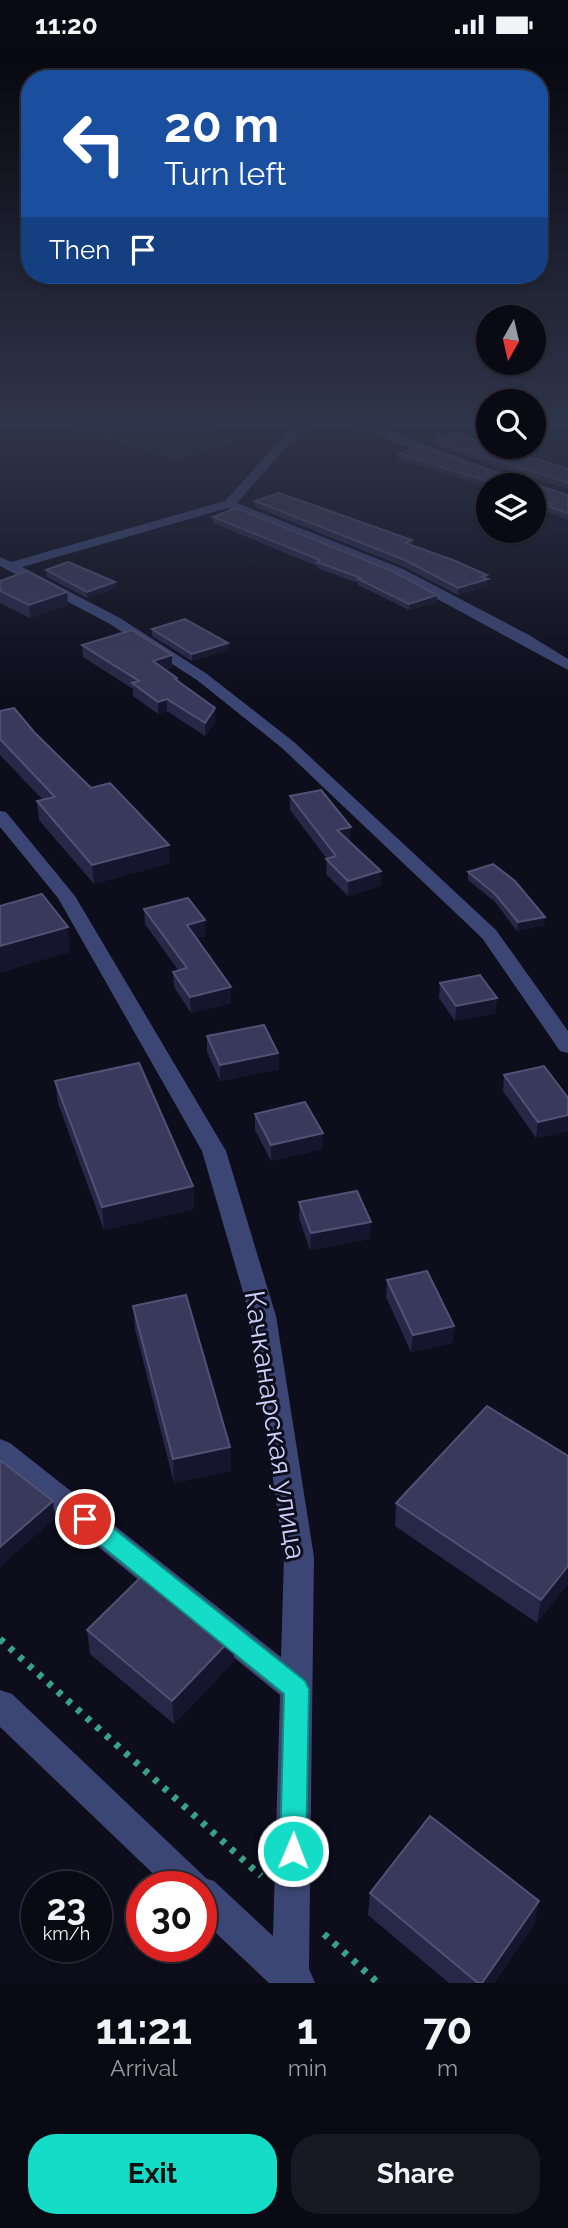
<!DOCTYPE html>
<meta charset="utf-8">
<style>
body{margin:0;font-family:Raleway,sans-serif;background:#181822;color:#f1f3f6;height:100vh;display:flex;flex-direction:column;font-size:26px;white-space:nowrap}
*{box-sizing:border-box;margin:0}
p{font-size:23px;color:#999aa0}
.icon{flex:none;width:38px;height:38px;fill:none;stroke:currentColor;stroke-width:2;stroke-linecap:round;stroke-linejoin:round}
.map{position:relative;height:1934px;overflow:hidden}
.sheet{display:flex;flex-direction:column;background:#0a0a14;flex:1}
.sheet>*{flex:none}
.guide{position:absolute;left:21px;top:21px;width:527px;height:214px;border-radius:28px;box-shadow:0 2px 5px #0004,0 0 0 2px #2a2b34;background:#1a4fa0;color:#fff;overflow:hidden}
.needle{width:46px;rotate:188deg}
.tools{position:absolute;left:476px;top:256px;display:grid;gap:14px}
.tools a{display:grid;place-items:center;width:70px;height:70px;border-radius:50%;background:#0a0a14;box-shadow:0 2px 5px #0004,0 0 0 2px #2a2b34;font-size:35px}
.speed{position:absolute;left:21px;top:1822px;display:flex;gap:14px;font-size:35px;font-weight:700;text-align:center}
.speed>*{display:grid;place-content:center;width:91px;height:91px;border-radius:50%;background:#0a0a14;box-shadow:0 2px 5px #0004,0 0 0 2px #2a2b34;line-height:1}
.speed small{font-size:18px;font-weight:400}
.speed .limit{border:10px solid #d22;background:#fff;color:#111}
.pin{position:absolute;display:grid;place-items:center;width:60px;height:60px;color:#fff;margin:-30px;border:4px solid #fff;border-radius:50%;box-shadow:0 2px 7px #0007}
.me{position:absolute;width:77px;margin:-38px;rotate:1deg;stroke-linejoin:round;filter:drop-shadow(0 0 5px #0008)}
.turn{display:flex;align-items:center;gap:24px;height:147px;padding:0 28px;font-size:32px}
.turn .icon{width:91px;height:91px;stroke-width:2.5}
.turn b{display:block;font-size:49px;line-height:60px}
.then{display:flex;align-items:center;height:66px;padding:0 28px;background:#0003;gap:14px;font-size:26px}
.eta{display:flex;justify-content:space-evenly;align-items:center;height:119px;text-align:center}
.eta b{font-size:42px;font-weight:700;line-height:49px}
.action{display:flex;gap:14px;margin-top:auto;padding:14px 28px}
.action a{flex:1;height:80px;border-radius:28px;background:#15dcc6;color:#111;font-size:28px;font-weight:700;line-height:80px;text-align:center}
.action a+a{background:#181822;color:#f1f3f6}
.status{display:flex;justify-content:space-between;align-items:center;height:49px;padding:0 35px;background:#0a0a14;direction:ltr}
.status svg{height:19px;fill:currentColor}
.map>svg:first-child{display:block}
.green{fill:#10241f}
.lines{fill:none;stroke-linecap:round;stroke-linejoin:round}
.path{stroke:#38a285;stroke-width:7;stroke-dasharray:5 8;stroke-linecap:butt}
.minor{fill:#3c4675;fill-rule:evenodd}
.wall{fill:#272847}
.shaded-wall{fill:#15152e}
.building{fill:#393a5b;stroke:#505174;stroke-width:2}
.route{fill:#15dcc6;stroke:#0e8f81;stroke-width:2}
.labels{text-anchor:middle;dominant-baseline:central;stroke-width:6;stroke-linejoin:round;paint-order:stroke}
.near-street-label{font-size:28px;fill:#cbd0fa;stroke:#0d0d1b}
</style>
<div class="status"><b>11:20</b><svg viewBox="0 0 49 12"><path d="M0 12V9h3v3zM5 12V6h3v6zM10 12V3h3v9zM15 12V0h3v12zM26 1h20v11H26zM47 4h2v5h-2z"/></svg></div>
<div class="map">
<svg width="568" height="1934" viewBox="0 0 568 1934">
<rect width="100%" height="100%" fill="#0d0d1b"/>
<polygon class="green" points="65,375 194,375 242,390 176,412"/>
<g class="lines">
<g class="path">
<polyline points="0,1590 261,1827"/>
<polyline points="324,1885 378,1934"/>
</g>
<g class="minor">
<polygon points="295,375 306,375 237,454 403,520 529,586 568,610 568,621 393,526 228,459 22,518 120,569 207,625 294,693 496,881 568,982 568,1004 560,1002 482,889 282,699 197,631 110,575 0,517 0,508 11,513 225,452"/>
<polygon points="355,375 370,375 482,417 472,419 396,394"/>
<polygon points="0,762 6,763 75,847 226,1102 276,1267 314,1508 309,1920 315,1934 269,1934 201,1870 201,1838 167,1838 0,1678 0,1641 12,1645 207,1830 214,1832 273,1887 280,1646 0,1418 0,1390 10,1394 281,1608 284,1508 250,1267 202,1102 58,849 0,778"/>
</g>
</g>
<g class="wall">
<polygon points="435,392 568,420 568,440 435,397"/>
<polygon points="417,398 568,446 568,471 545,462 546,460 534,457 534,436 488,436 488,438 399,410 399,405"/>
<polygon points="255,452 412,491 412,497 487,526 487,537 458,546 404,518 255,458"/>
<polygon points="213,468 437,553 409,561 358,536 358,534 317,519 317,517 213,474"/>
<polygon points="46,521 116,539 87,549 47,528"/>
<polygon points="0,532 67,543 68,556 30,569 0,554"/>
<polygon points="152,580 228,594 228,601 192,612 152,587"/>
<polygon points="82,596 172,606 172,618 165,621 177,629 177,631 216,672 205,687 167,662 158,665 133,647 133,640 83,608"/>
<polygon points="0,662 34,683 170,814 94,835 39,771 37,752 43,751 0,706"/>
<polygon points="290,747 350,793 381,837 348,847 326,825 327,810 290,761"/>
<polygon points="468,823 545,868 544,876 517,882 495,853 468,831"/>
<polygon points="144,860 206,887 196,889 231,954 191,964 174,938 173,923 178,921 145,875"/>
<polygon points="440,934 497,949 495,964 455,972 439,949"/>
<polygon points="207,987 278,1004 279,1020 220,1032 207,1003"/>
<polygon points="504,1026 568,1049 568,1082 536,1089 503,1042"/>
<polygon points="55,1032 193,1137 194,1160 104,1181 58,1054"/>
<polygon points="255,1065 322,1100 271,1112 255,1081"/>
<polygon points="299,1153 370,1190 310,1201 299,1169"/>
<polygon points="387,1231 454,1277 452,1294 411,1303 386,1248"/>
<polygon points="133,1257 230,1398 231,1422 174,1434 135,1280"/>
<polygon points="568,1407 568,1535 537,1574 395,1477 396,1454"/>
<polygon points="87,1581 234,1612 174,1675 90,1605"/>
<polygon points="370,1844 535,1874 494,1934 449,1934 368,1866"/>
</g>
<g class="shaded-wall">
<polygon points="487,526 487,537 458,546 458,539"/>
<polygon points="115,533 116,539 87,549 87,543"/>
<polygon points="67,543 68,556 30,569 29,556"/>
<polygon points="437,546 437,553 409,561 409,555"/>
<polygon points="228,594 228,601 192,612 192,605"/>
<polygon points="172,606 172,618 154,624 153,612"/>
<polygon points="167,650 167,662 158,665 158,653"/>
<polygon points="215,659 216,672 205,687 205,674"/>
<polygon points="351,778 350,793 337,781"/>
<polygon points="169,796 170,814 94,835 92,816"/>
<polygon points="381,822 381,837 348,847 348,832"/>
<polygon points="545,868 544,876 517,882 518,873"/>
<polygon points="205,871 206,887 188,891 187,876"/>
<polygon points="68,878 70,903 0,924 0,897"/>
<polygon points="231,938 231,954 191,964 190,948"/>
<polygon points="497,949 495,964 455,972 456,957"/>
<polygon points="278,1004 279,1020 220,1032 220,1016"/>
<polygon points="568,1066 568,1082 536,1089 538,1073"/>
<polygon points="323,1084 322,1100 271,1112 271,1096"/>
<polygon points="193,1137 194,1160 104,1181 102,1158"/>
<polygon points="371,1173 370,1190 310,1201 311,1184"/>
<polygon points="454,1277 452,1294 411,1303 413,1286"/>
<polygon points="230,1398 231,1422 174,1434 173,1410"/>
<polygon points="53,1452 55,1469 0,1518 0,1498"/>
<polygon points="568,1517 568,1535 537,1574 541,1551"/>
<polygon points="233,1588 234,1612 174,1675 172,1652"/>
<polygon points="539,1852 535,1874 494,1934 482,1934"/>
</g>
<g class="building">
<polygon points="455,385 488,395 488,397 495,397 568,420 568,434 435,392"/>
<polygon points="417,398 568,446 568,465 546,456 549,455 534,450 534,436 500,436 399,405"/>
<polygon points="279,444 412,491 405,494 453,511 487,526 482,528 488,530 458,539 405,511 255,452"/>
<polygon points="236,459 392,522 437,546 409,555 358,530 361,529 317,513 320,511 213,468"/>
<polygon points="68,513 115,533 87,543 46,521"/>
<polygon points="27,522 67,543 29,556 0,542 0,532"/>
<polygon points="185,570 228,594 192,605 152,580"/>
<polygon points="132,581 172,606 153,612 177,629 175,630 215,659 205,674 167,650 158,653 132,634 139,632 82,596"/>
<polygon points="14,659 34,683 91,739 110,734 169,796 92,816 37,752 55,748 0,690 0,662"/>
<polygon points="321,741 351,778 337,781 381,822 348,832 326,810 336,807 290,747"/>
<polygon points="493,815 515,832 545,868 518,873 495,845 468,823"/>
<polygon points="42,845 68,878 0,897 0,857"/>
<polygon points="188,849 205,871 187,876 231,938 190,948 173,923 187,919 144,860"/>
<polygon points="480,926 497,949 456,957 440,934"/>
<polygon points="264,976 278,1004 220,1016 207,987"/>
<polygon points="139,1014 193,1137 102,1158 55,1032"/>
<polygon points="544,1017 568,1049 568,1066 538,1073 504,1026"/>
<polygon points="305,1053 323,1084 271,1096 255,1065"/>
<polygon points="357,1142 371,1173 311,1184 299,1153"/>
<polygon points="427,1222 454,1277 413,1286 387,1231"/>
<polygon points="186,1246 230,1398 173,1410 133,1257"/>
<polygon points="487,1357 568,1407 568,1517 541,1551 396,1454"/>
<polygon points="0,1411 53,1452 0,1498"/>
<polygon points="148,1521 233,1588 172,1652 87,1581"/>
<polygon points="430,1767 539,1852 482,1934 478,1934 370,1844"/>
</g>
<linearGradient id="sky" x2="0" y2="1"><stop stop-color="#07070f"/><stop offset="0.58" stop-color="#2f354a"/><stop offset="1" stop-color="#2f354a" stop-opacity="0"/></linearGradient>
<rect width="568" height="646" fill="url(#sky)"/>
<polygon class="route" points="85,1461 93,1463 305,1632 309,1640 306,1802 303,1811 293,1815 284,1811 280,1802 284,1645 77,1477 74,1470 77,1463"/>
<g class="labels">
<g class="near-street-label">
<text transform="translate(275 1376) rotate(81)">Качканарская улица</text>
</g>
</g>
</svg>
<div class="tools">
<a><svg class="needle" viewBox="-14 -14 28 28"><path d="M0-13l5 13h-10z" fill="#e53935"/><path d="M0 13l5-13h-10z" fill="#999aa0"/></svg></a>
<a><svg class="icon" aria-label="search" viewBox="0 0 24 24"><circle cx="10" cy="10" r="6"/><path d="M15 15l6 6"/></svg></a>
<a><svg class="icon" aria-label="layers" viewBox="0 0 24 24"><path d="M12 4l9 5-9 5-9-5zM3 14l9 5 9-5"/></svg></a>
</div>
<div class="speed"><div>23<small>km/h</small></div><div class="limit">30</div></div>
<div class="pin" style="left:85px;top:1470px;background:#d93025"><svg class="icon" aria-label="arrive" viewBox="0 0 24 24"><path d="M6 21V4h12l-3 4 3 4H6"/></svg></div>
<svg class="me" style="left:293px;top:1802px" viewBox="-20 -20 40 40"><circle r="17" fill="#15dcc6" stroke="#fff" stroke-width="3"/><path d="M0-11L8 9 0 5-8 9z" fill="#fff"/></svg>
<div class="guide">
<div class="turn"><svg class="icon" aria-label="left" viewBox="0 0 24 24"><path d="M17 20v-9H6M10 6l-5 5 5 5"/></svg><div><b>20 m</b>Turn left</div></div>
<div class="then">Then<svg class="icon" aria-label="arrive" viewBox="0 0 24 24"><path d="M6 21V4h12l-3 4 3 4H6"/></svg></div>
</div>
</div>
<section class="sheet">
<div class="eta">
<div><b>11:21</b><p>Arrival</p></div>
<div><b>1</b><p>min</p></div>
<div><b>70</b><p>m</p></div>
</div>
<div class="action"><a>Exit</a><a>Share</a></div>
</section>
